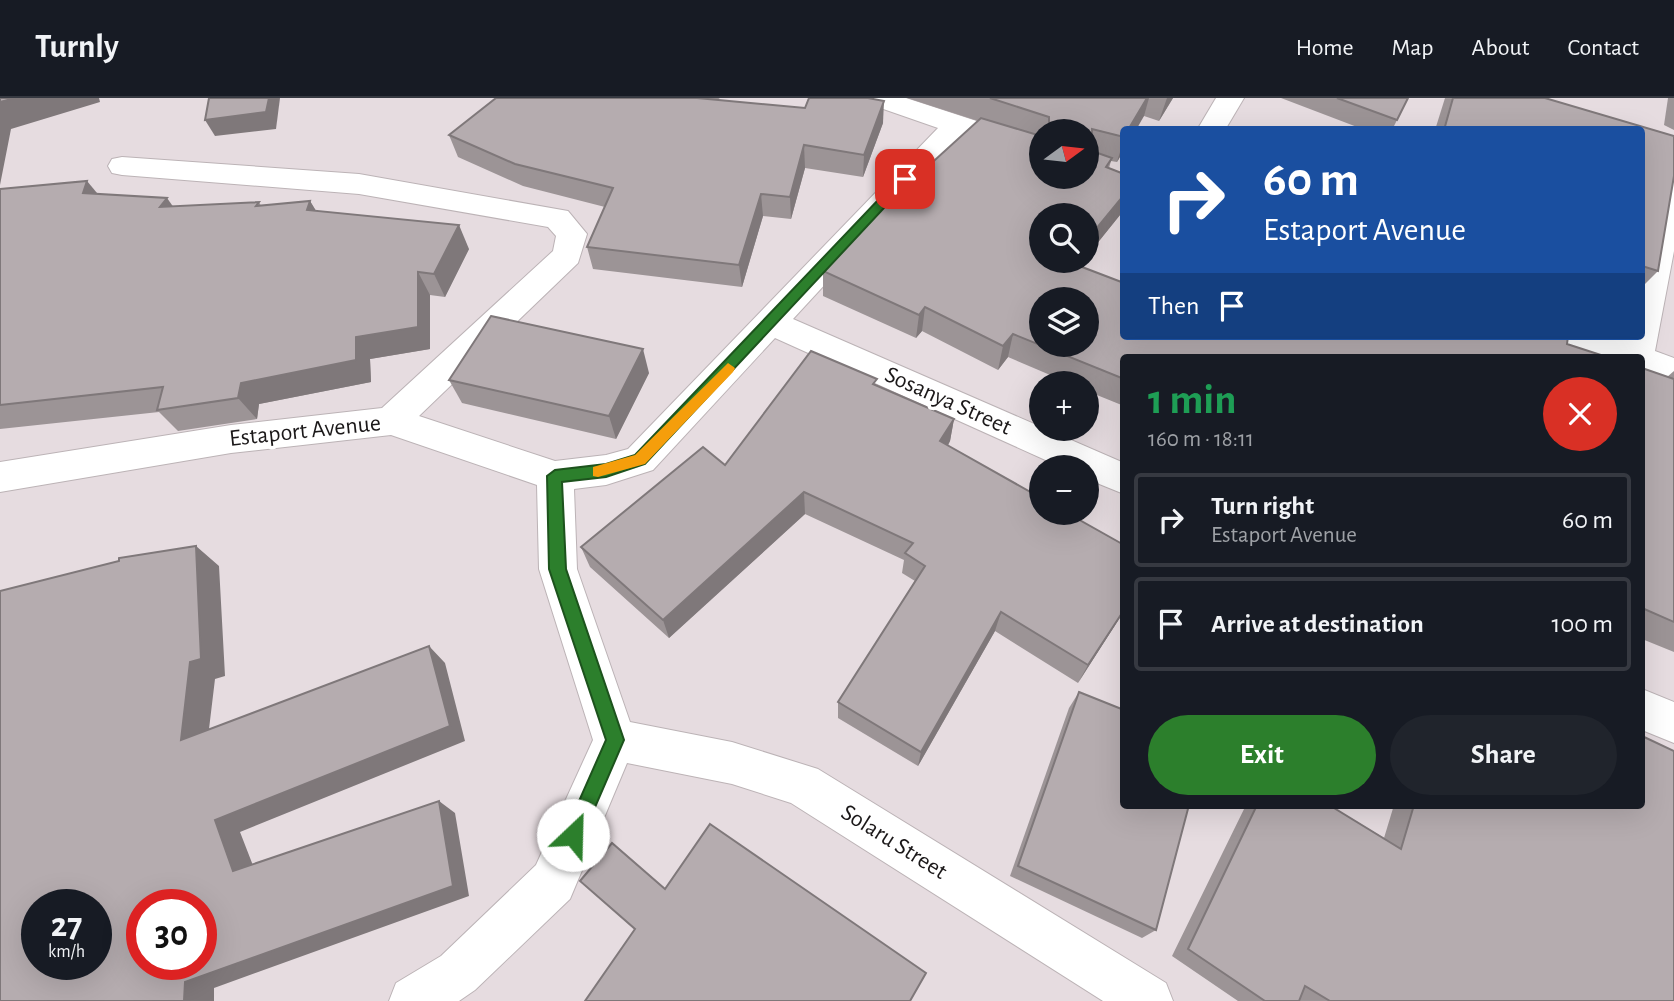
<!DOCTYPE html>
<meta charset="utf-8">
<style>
body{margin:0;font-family:"Alegreya Sans",sans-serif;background:#20242c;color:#f1f3f6;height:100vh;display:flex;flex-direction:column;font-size:26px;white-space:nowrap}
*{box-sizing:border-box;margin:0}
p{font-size:23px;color:#9ea1a6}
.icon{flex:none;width:38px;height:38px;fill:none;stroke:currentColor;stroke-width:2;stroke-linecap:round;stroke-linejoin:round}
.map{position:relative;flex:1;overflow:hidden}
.drawer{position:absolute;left:1120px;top:256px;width:525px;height:455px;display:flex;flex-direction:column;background:#171b24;border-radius:7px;box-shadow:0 7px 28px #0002}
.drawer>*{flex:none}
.guide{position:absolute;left:1120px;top:28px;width:525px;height:214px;border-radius:7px;box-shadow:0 7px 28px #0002;background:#1a4fa0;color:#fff;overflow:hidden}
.needle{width:46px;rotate:75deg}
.fabs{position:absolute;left:1029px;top:21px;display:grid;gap:14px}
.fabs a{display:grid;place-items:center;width:70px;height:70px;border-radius:50%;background:#171b24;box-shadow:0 7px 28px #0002;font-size:35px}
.speed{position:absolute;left:21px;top:791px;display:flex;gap:14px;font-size:35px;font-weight:700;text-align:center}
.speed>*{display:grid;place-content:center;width:91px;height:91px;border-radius:50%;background:#171b24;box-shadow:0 7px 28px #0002;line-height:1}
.speed small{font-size:18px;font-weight:400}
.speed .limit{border:10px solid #d22;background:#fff;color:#111}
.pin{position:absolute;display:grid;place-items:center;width:60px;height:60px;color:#fff;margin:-30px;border-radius:14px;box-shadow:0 4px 10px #0006}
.me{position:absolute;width:77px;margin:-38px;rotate:24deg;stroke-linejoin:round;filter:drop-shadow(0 0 5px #0008)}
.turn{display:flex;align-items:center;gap:24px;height:147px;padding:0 28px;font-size:32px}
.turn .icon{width:91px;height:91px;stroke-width:2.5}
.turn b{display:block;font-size:49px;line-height:60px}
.then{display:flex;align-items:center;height:66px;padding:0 28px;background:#0003;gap:14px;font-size:26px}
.round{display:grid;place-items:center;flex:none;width:74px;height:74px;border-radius:37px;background:#20242c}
.headline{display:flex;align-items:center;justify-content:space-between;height:119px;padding:0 28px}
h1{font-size:42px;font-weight:700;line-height:52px;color:#1e9e55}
.primary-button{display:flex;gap:14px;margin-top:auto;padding:14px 28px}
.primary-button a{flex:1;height:80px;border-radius:42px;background:#2c7f2c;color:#fff;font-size:28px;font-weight:700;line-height:80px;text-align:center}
.primary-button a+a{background:#20242c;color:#f1f3f6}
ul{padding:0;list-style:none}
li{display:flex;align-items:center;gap:21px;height:94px;margin:0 14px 10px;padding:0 14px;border:4px solid #363941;border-radius:7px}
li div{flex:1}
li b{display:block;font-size:26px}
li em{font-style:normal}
header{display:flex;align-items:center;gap:42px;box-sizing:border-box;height:98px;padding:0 35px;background:#171b24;border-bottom:2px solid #363941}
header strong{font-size:33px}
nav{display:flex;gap:38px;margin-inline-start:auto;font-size:24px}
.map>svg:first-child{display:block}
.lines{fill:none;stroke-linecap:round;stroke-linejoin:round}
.street-casing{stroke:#bcb3b6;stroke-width:2}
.street{fill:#fff;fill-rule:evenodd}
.wall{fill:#9c9496;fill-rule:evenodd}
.shaded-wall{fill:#7f787a}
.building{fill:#b5acaf;stroke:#7f787a;stroke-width:2;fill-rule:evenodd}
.route{fill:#2c7f2c;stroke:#1d531d;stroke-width:2}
.slow{fill:#f59e0b}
.labels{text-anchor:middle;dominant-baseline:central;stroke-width:7;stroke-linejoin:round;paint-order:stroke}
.street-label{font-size:24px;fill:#1b1819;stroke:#fff}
</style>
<header>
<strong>Turnly</strong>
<nav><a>Home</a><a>Map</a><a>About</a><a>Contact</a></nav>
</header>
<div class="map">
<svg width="1674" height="903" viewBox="0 0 1674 903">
<rect width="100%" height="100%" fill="#e6dce0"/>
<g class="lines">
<defs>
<g id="street">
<polygon points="865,0 906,0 1041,44 1041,62 962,38 793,221 1124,365 1124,396 1087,381 1087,369 1061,369 775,240 653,372 606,387 574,391 577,471 630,624 732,644 818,671 1166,885 1173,903 1103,903 791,705 732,686 627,665 570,801 475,892 459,903 389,903 396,885 441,858 536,767 593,642 539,471 537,387 391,337 231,355 0,394 0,364 231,327 382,310 553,153 556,138 548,129 359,96 122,77 112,75 108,68 112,61 122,59 359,76 568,113 587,136 578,165 419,318 555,363 606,357 628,351 938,30 869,6"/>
<polygon points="1216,0 1244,0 1225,32 1197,32"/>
<polygon points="1674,68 1674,153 1655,253 1674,260 1674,287 1642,275 1642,259 1597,259 1563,247 1558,238 1611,238 1624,242 1625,238 1642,238 1642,160 1659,77 1664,70"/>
<polygon points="1642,591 1674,604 1674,645 1642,632"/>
</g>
</defs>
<use href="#street" class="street-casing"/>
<use href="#street" class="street"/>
</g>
<g class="wall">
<polygon points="496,0 720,0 717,2 883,25 863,79 805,70 791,121 763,118 742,189 593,171 587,149 605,109 523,88 458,59 449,37"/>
<path d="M907,0H1173L1159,23L1144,18L1124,32V52L1117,64L1111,63L1109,70L1124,76V112L1087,158V117L1041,163H1083L1079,168L1124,259V308L1087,293V285H1069L1008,259L998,272L922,233L916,240L823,198V173L978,23ZM1041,33H1087L1041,79Z"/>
<polygon points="1281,0 1408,0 1392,32 1365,32"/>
<polygon points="1445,0 1545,0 1674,38 1674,78 1658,173 1642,189 1642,32 1435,32"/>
<polygon points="1668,0 1674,0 1674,32 1664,27"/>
<polygon points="0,91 98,96 173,109 259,104 261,108 310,103 316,113 469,151 445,199 430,197 430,251 370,261 371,284 259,306 257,321 178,333 159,314 0,331"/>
<polygon points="1642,270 1667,279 1674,273 1674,554 1642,541"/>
<polygon points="649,275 616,341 462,305 449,282"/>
<polygon points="877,288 954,321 950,343 948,348 1124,513 1078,585 995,533 918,668 838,620 838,604 915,483 902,475 904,462 805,416 669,540 590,469 581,449 725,367"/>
<polygon points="1079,594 1156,832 1142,840 1010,778 1069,610"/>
<polygon points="1246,707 1329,707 1384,740 1394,707 1642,707 1674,903 1238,903 1172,858"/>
</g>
<g class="shaded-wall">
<polygon points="15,0 99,0 100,4 11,31 0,87 0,4"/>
<polygon points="269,0 280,0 276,31 215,38 205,22"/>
<polygon points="1147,0 1149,0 1144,18 1136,32 1128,32"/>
<polygon points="1167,0 1173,0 1159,23"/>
<polygon points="884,3 883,25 863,79 864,57"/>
<polygon points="1124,41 1124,52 1117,64"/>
<polygon points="804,47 805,70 791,121 790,99"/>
<polygon points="87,83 107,107 83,95"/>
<polygon points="761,96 763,118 742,189 739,167"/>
<polygon points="1124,97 1124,112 1087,158 1087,142"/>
<polygon points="167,100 184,124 160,109"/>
<polygon points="310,103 324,126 307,112"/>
<polygon points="459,127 469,151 445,199 434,176"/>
<polygon points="1070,163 1083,163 1062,188"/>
<polygon points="418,174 430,197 430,251 370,261 371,284 259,306 257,321 238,300 241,285 356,239"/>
<polygon points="925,209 922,233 916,240 919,217"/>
<polygon points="1013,236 1008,259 998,272 1003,248"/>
<polygon points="643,251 649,275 616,341 609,318"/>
<polygon points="954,321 950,343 936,366 940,343"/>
<polygon points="804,394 805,416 669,540 663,522"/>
<polygon points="196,448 219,468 225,578 215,581 206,656 181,642 190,564"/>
<polygon points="1124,512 1124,513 1078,585 1088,567"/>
<polygon points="1001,514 995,533 918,668 921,654"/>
<polygon points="429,548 445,565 465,643 240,734 259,783 233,773 215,722"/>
<polygon points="439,703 455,715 469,798 214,890 214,903 184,903 185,884"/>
</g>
<g class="building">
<polygon points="0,0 15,0 0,4"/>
<polygon points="209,0 269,0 266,14 205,22"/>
<polygon points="496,0 697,0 805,10 809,0 868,0 884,3 864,57 804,47 790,99 761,96 739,167 587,149 613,90 515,66 449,37"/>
<path d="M990,0H1147L1128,32H1124V39L1092,31V53L1112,60L1106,69L1124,76V97L1087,142V117H1041V163H1070L1069,164L1124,185V238H1568L1567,246L1607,259H1124V281L1013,236L1003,248L925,209L919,217L823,173L869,122L981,20L1041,38V79H1087V33H1049V19ZM1041,201H1087V247H1041Z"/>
<polygon points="1337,0 1408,0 1397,22"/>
<polygon points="1453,0 1545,0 1674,38 1674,78 1658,173 1642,168 1642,32 1444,32"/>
<polygon points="87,83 83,95 167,100 160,109 259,104 256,108 310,103 307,112 459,127 434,176 418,174 418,229 356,239 356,262 241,285 238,300 157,312 163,289 0,307 0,91"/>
<polygon points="491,218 643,251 609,318 449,282"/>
<polygon points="811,253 877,281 873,286 954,321 940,343 1041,400 1041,415 1067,415 1124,447 1124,512 1088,567 1001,514 921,654 838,604 925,468 905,455 913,445 804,394 663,522 581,449 703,349 725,367"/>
<polygon points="1642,270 1674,281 1674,524 1642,510"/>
<path d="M196,448L201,561L190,564L181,642L429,548L450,628L215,722L233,773L439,703L453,788L185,884L184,903H0V493L119,463V460ZM37,807H96V866H37ZM142,807H201V866H142Z"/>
<polygon points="1079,594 1124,612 1124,707 1189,707 1156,832 1018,768"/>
<polygon points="1642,638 1674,653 1674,903 1330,903 1305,888 1299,903 1265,903 1188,851 1257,707 1329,707 1401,751 1414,707 1642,707"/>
<polygon points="710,726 926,875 910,903 585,903 635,831 580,783 612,745 665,791"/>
</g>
<polygon class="route" points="901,78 911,81 645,366 606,379 562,384 566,471 624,642 580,744 573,746 567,744 564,737 606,642 549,471 547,378 555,372 606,366 635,357"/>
<polygon class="slow" points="728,265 735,270 733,274 645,366 598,379 593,378 593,369 635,357"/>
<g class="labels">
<g class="street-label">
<text transform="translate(948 303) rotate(24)">Sosanya Street</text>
<text transform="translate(305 333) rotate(-6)">Estaport Avenue</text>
<text transform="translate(894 744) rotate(32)">Solaru Street</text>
</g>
</g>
</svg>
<div class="fabs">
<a><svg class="needle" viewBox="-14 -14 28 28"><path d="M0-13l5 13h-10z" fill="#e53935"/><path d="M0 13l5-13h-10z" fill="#9ea1a6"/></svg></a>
<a><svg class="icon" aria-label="search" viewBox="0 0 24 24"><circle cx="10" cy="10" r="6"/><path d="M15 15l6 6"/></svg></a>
<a><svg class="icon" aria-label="layers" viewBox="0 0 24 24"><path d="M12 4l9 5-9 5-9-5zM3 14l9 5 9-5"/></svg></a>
<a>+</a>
<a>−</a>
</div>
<div class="speed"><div>27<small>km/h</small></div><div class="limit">30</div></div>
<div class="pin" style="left:905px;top:81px;background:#d93025"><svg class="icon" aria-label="arrive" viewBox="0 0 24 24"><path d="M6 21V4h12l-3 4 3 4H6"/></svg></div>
<svg class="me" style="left:573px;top:737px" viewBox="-20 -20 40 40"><circle r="19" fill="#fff"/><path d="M0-13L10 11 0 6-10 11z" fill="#2c7f2c"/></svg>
<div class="guide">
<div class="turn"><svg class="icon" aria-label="right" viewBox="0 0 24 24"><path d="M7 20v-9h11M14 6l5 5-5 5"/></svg><div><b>60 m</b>Estaport Avenue</div></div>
<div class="then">Then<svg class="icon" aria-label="arrive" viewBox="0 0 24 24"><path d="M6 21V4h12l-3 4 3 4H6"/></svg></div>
</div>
<section class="drawer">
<div class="headline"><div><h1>1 min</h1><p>160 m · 18:11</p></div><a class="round" style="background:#d93025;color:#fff"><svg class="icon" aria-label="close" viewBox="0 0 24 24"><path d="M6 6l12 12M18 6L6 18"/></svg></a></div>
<ul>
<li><svg class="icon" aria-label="right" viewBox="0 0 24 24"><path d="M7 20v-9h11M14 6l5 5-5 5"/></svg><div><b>Turn right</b><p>Estaport Avenue</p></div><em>60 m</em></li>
<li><svg class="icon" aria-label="arrive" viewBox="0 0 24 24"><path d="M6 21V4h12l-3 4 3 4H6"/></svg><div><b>Arrive at destination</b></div><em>100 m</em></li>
</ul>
<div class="primary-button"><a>Exit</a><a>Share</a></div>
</section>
</div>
